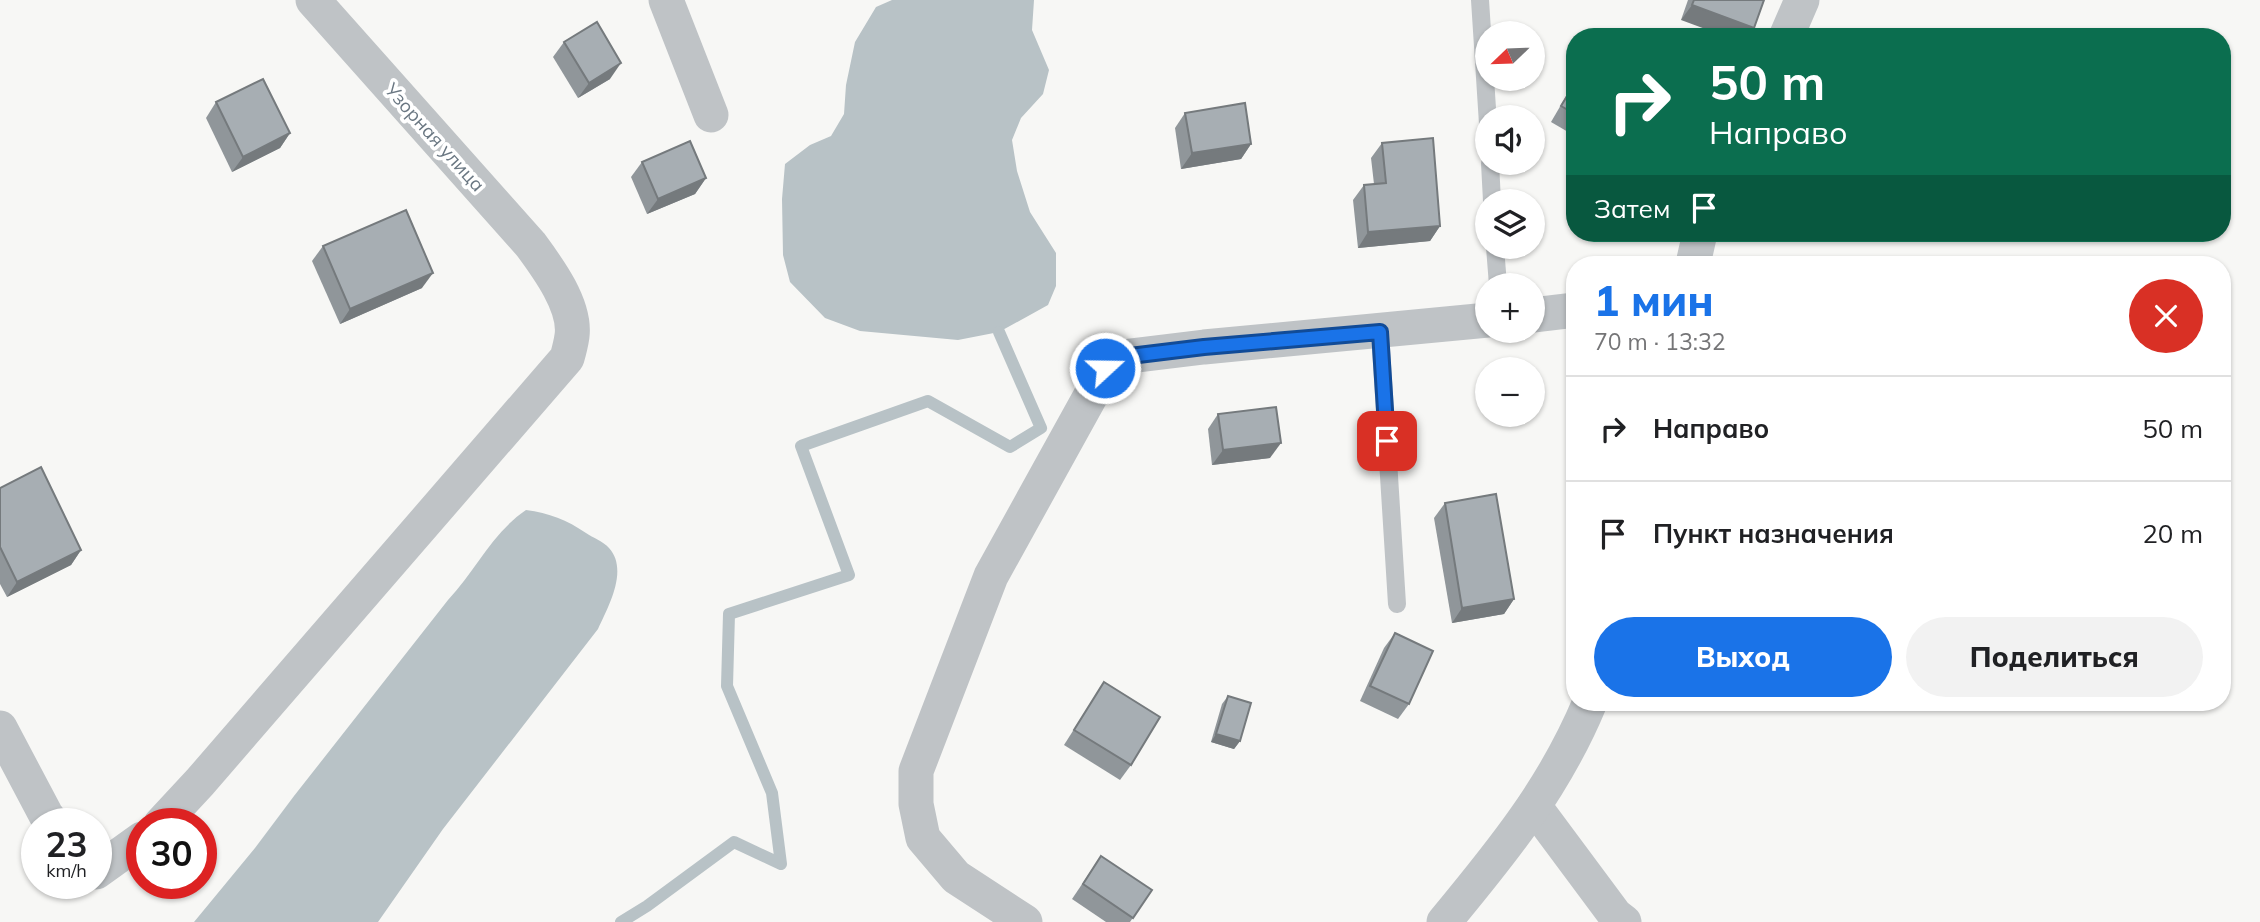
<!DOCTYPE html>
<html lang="ru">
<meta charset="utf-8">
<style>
body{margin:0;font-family:Mulish,sans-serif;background:#f2f2f2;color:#202124;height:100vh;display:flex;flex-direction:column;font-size:26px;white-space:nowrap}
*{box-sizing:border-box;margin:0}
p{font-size:23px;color:#757577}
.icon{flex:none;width:38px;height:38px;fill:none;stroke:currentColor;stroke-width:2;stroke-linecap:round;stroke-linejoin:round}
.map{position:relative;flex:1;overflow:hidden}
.sheet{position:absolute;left:1566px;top:256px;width:665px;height:455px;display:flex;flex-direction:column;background:#fff;border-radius:28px;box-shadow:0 2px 5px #0004}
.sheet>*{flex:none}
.hud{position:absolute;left:1566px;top:28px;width:665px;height:214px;border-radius:28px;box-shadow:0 2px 5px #0004;background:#0b6e4f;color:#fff;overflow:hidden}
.needle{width:46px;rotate:247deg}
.buttons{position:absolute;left:1475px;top:21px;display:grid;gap:14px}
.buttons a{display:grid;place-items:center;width:70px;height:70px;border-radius:50%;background:#fff;box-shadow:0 2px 5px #0004;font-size:35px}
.speed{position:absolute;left:21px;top:808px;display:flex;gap:14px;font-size:35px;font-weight:700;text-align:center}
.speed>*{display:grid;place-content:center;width:91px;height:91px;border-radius:50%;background:#fff;box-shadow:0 2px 5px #0004;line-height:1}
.speed small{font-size:18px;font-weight:400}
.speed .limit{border:10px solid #d22;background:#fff;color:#111}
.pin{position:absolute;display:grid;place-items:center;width:60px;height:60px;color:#fff;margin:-30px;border-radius:14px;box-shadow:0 4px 10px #0006}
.me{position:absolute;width:77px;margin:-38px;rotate:69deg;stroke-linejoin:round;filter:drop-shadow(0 0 5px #0008)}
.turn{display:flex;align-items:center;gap:24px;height:147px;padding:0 28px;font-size:32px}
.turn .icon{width:91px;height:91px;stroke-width:2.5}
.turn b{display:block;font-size:49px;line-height:60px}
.then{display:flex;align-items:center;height:66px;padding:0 28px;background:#0003;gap:14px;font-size:26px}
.round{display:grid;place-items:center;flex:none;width:74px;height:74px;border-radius:37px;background:#f2f2f2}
.head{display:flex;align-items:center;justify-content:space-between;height:119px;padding:0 28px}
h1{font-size:42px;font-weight:800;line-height:52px;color:#1a73e8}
.primary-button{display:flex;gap:14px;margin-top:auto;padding:14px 28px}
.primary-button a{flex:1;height:80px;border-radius:42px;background:#1a73e8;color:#fff;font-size:28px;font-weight:800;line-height:80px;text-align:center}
.primary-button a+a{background:#f2f2f2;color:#202124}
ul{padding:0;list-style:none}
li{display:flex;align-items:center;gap:21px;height:105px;padding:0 28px;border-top:2px solid #e0e0e0}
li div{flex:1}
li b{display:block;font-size:26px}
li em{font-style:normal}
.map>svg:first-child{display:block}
.water{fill:#b8c2c6}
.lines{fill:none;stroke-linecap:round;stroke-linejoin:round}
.stream{stroke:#b8c2c6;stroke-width:12}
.lane{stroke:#bfc3c6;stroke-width:18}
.street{stroke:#bfc3c6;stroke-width:35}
.wall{fill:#90969a}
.shaded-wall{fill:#757a7d}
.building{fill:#a7aeb3;stroke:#757a7d;stroke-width:2}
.route-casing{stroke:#114b97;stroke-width:18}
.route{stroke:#1a73e8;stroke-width:12}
.labels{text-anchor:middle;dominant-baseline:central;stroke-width:7;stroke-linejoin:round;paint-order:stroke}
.street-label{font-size:19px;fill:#6a7782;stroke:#fff}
</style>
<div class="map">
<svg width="2260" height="922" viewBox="0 0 2260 922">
<rect width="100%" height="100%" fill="#f7f7f5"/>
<g class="water">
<polygon points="892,0 1034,0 1032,30 1049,70 1043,94 1021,118 1012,140 1017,171 1030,212 1056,253 1056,286 1048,305 999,332 958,340 860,331 825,318 790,282 783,255 782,199 785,164 810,145 831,136 844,114 846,85 855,42 876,7"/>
<path d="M526,510C549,513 567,520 586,533C593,538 603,541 609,548C629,570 608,607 598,629L443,829L378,922H194L255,848L294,796L448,600C476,570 492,533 526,510Z"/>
</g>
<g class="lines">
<polyline class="stream" points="621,922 647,906 734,842 781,864 772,793 727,686 729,614 849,575 801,446 928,401 1010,447 1041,428 999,332"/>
<g class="lane">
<polyline points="1480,0 1488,124"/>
<polyline points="1490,163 1492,201"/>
<polyline points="1495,247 1498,285"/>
<polyline points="1380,332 1397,604"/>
</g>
<g class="street">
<polyline points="666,0 711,115"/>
<polyline points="1786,37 1802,0"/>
<polyline points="1693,264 1700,233"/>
<polyline points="1533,315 1575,310"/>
<polyline points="0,728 46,815 53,824"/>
<polyline points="1534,806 1615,915 1624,922"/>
<path d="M161,824L200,782L567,358C569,351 571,343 572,336C576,306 548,268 531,245L313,0"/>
<polyline points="96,872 142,839"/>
<polyline points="1025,922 956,877 923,838 916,804 916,771 991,576 1106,368 1130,356 1204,347 1488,320"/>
<path d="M1444,922C1502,852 1555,787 1590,702"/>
</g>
</g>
<g class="wall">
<polygon points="1688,0 1764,0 1681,20"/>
<polygon points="564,42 610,79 578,98 553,57"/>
<polygon points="1575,81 1575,136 1551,122"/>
<polygon points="216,102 290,133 280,148 232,172 206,118"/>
<polygon points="1185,113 1251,144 1241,159 1181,169 1175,128"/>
<polygon points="1382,143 1440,226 1430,241 1358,248 1353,200 1364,185 1374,184 1371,158"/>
<polygon points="642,162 706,178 695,194 647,214 631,177"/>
<polygon points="323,246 422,288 340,324 312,261"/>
<polygon points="1218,414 1270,458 1212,465 1208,429"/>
<polygon points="0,488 81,550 71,565 7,597 0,584"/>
<polygon points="1445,503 1514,599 1504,614 1452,623 1434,518"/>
<polygon points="1395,633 1409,704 1398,719 1360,701 1384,648"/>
<polygon points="1104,682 1131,765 1120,780 1064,745"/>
<polygon points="1228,696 1240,741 1234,749 1211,742 1222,704"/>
<polygon points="1101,856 1152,890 1130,922 1106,922 1072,899"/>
</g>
<g class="shaded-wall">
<polygon points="1692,5 1754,28 1748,37 1727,37 1681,20"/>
<polygon points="621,63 610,79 578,98 589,83"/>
<polygon points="290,133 280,148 232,172 243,157"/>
<polygon points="1251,144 1241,159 1181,169 1192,153"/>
<polygon points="706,178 695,194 647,214 658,199"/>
<polygon points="1440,226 1430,241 1358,248 1368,232"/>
<polygon points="433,273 422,288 340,324 350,309"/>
<polygon points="1281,443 1270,458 1212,465 1223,450"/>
<polygon points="81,550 71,565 7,597 17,582"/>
<polygon points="1514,599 1504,614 1452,623 1462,608"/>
<polygon points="1216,734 1240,741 1234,749 1211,742"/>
</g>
<g class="building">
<polygon points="1694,0 1764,0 1754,28 1692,5"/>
<polygon points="597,22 621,63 589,83 564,42"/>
<polygon points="263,79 290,133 243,157 216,102"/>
<polygon points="1575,83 1575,114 1561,106"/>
<polygon points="1245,103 1251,144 1192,153 1185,113"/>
<polygon points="1433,138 1440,226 1368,232 1364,185 1386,183 1382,143"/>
<polygon points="690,141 706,178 658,199 642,162"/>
<polygon points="406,210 433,273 350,309 323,246"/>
<polygon points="1276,407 1281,443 1223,450 1218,414"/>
<polygon points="41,467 81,550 17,582 0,547 0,488"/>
<polygon points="1496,494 1514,599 1462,608 1445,503"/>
<polygon points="1395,633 1433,651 1409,704 1370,686"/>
<polygon points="1104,682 1160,717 1131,765 1074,730"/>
<polygon points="1228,696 1251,703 1240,741 1216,734"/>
<polygon points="1101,856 1152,890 1133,918 1083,884"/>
</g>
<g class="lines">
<defs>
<polyline id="route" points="1105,368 1130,356 1204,347 1380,332 1387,441"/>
</defs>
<use href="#route" class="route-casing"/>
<use href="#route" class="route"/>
</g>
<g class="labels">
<g class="street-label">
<text transform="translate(435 137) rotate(48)">Узорная улица</text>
</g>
</g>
</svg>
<div class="buttons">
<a><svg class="needle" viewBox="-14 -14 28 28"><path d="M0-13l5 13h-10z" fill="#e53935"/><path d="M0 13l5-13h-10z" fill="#757577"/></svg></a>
<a><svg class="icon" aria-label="sound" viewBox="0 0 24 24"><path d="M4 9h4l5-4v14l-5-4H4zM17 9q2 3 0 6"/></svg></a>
<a><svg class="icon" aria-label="layers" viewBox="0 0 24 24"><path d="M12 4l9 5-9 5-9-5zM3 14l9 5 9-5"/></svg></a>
<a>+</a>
<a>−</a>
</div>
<div class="speed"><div>23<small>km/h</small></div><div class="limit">30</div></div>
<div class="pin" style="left:1387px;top:441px;background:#d93025"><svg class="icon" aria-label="arrive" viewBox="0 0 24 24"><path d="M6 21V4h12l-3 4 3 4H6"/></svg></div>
<svg class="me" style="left:1105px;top:368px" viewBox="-20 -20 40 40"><circle r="17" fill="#1a73e8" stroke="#fff" stroke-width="3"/><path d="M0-11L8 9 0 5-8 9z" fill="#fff"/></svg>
<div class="hud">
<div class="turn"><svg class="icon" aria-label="right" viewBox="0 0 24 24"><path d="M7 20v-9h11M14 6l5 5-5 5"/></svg><div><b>50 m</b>Направо</div></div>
<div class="then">Затем<svg class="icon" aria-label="arrive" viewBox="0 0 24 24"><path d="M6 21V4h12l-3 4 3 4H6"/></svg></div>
</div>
<section class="sheet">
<div class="head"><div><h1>1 мин</h1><p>70 m · 13:32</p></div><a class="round" style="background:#d93025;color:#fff"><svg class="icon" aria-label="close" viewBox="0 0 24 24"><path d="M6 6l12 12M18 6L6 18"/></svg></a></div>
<ul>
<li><svg class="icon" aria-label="right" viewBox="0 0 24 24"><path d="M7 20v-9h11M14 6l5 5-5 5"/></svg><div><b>Направо</b></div><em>50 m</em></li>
<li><svg class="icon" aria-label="arrive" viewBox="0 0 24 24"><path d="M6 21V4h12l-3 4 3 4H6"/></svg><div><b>Пункт назначения</b></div><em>20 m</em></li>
</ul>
<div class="primary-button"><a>Выход</a><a>Поделиться</a></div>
</section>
</div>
